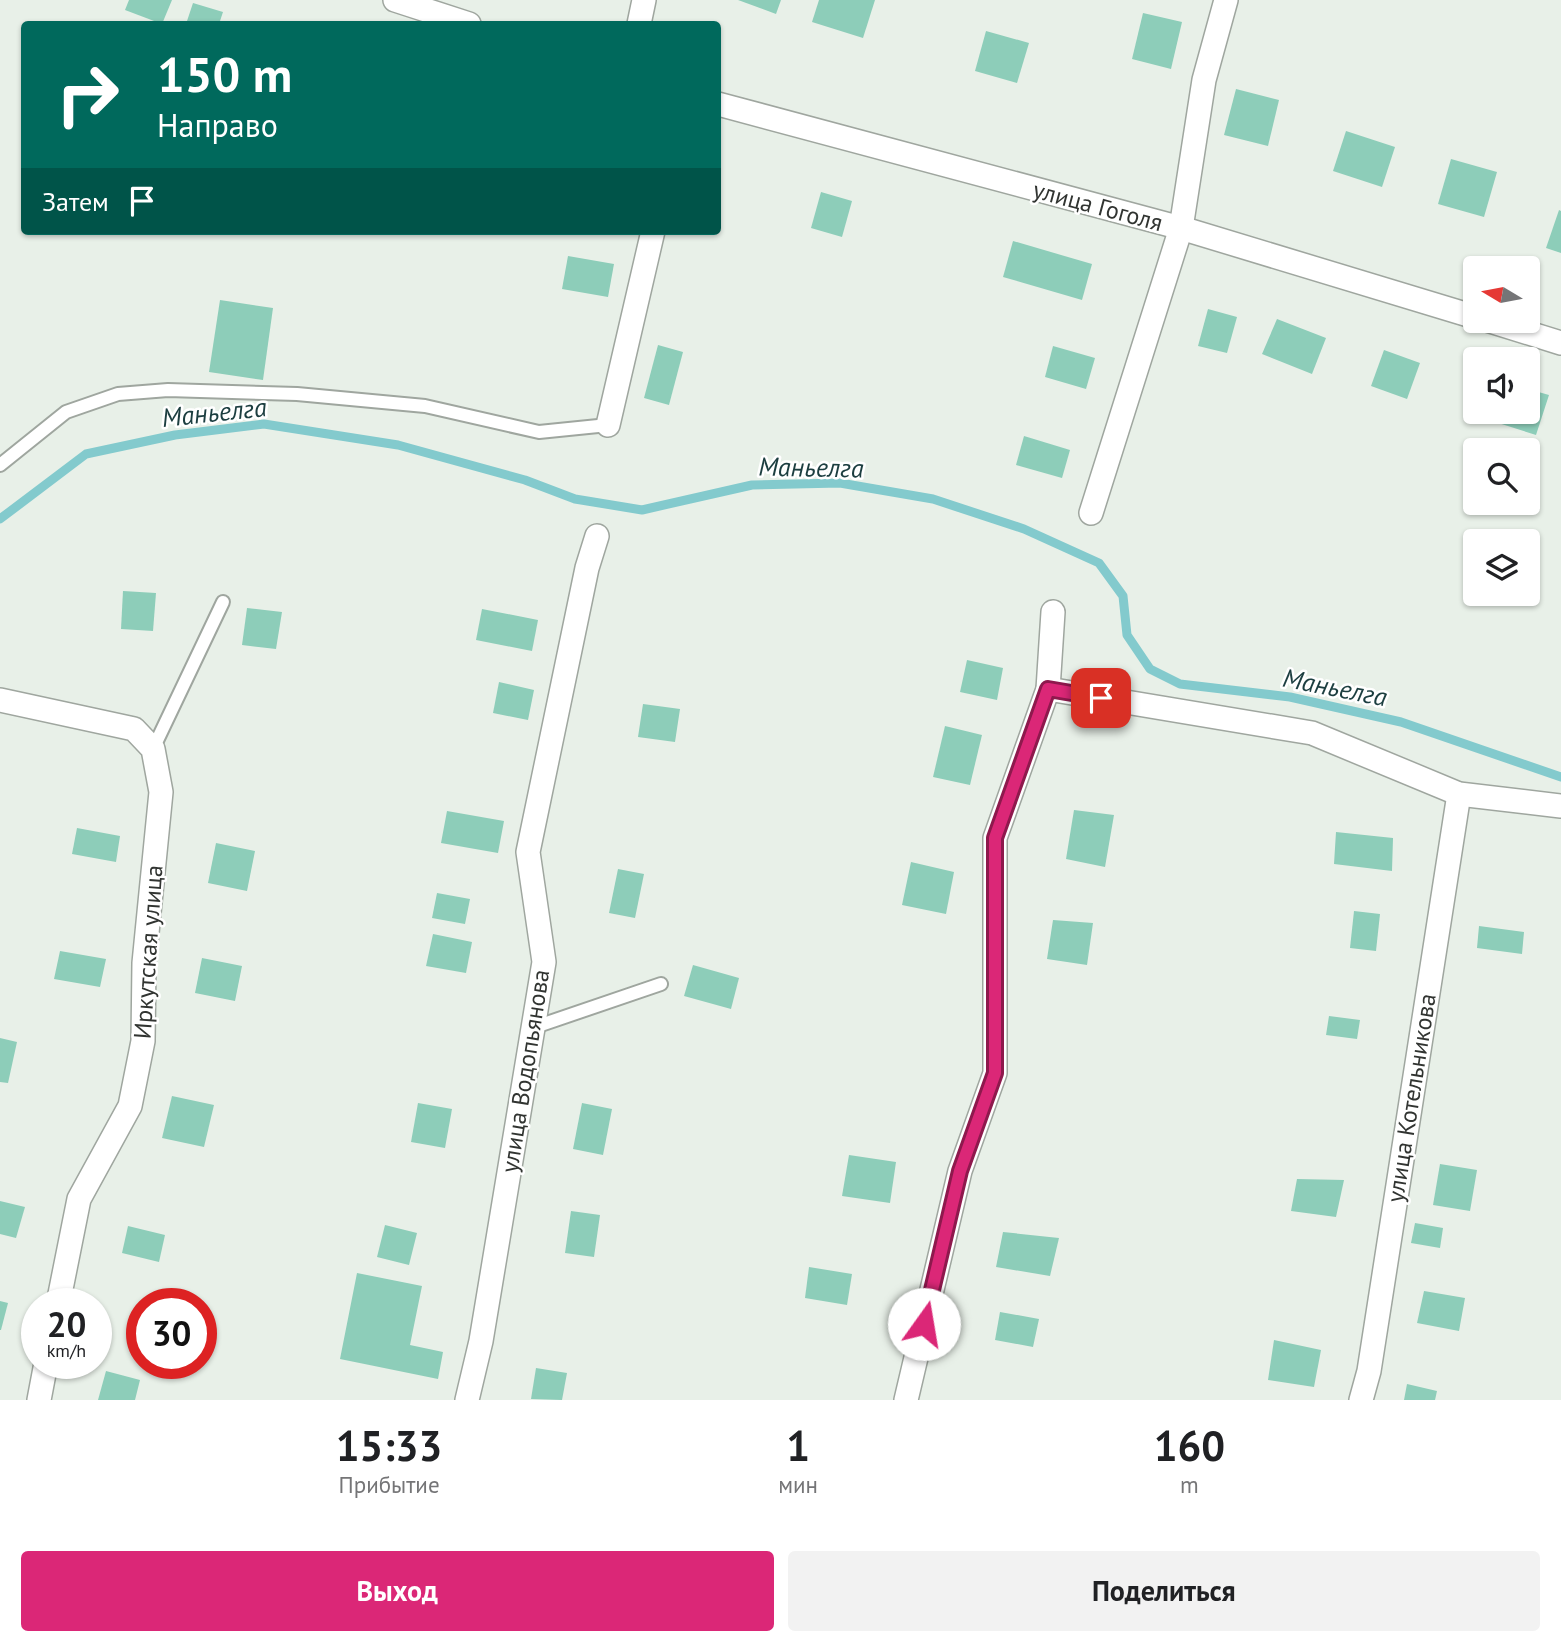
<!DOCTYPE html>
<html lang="ru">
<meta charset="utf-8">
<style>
body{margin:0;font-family:"PT Sans",sans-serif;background:#f2f2f2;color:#202124;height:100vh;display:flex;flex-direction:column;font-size:26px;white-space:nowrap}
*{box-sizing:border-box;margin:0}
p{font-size:23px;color:#757577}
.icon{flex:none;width:38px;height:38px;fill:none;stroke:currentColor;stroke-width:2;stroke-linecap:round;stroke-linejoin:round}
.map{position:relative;height:1400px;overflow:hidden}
.panel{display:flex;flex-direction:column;background:#fff;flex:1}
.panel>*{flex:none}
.top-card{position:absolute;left:21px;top:21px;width:700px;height:214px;border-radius:7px;box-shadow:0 2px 5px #0004;background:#00695c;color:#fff;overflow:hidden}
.needle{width:46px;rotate:280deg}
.tools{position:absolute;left:1463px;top:256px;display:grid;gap:14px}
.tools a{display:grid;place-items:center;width:77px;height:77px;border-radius:7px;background:#fff;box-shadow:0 2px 5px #0004;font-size:35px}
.speed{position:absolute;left:21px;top:1288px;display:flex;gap:14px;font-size:35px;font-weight:700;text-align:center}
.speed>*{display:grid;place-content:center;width:91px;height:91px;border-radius:50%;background:#fff;box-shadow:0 2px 5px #0004;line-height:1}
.speed small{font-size:18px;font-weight:400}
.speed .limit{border:10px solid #d22;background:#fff;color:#111}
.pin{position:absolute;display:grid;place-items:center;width:60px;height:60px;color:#fff;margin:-30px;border-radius:14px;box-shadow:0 4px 10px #0006}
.me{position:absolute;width:77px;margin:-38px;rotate:13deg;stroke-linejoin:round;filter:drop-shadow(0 0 5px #0008)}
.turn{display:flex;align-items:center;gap:24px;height:147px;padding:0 21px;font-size:32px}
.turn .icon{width:91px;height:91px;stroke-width:2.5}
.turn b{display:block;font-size:49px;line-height:60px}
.then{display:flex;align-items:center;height:66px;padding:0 21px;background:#0003;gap:14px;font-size:26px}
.eta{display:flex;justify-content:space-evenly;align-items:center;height:119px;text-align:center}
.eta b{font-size:42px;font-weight:600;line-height:49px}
.cta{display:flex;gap:14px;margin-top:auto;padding:14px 21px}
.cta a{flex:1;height:80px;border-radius:7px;background:#db2777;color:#fff;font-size:28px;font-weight:600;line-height:80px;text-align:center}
.cta a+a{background:#f2f2f2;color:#202124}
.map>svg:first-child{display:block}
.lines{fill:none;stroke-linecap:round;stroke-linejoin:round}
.stream{stroke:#83cacd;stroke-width:9}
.building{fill:#8dcdb9}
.service-casing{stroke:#9fa69f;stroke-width:16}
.minor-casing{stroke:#9fa69f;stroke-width:26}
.service{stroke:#fff;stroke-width:12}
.minor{stroke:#fff;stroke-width:23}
.route-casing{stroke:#8e194d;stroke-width:18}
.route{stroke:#db2777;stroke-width:12}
.labels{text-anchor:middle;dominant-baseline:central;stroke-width:5;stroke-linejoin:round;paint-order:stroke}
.street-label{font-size:24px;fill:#313431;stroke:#fff}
.water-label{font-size:26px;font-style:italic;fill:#1c3e40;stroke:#fff}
</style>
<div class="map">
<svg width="1561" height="1400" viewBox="0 0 1561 1400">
<rect width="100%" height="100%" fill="#e8f0e8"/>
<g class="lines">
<polyline class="stream" points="0,519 86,454 175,435 264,424 398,445 525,480 575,499 642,510 752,485 840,483 933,499 1024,529 1099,563 1123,596 1127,635 1150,669 1180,684 1290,697 1401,722 1561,777"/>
</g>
<g class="building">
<polygon points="129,0 172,0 162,24 125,10"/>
<polygon points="738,0 781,0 776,14"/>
<polygon points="819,0 875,0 863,38 812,22"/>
<polygon points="193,3 223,12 219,24 186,24"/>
<polygon points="1143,13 1182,22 1171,69 1132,59"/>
<polygon points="986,31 1029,43 1017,83 975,71"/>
<polygon points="1236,89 1279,100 1268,146 1224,135"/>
<polygon points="1346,131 1395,147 1382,187 1333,171"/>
<polygon points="1451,159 1497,172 1484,217 1438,204"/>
<polygon points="821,192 852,201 842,237 811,228"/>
<polygon points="1559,210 1561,211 1561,253 1546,248"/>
<polygon points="1013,241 1092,264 1082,300 1003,277"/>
<polygon points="568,256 614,264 608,297 562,289"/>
<polygon points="220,300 273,308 263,380 209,372"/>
<polygon points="1208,309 1237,317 1227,353 1198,346"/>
<polygon points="1277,319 1326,338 1312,374 1262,354"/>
<polygon points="658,345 683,352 669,405 644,398"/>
<polygon points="1053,346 1095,358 1086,389 1045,377"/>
<polygon points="1384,350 1420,363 1407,399 1371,386"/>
<polygon points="1528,389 1549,395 1536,435 1492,421 1496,411 1528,411"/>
<polygon points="1024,436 1070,450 1062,478 1016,465"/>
<polygon points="123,591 156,593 153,631 121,629"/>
<polygon points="247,608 282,612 276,649 242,645"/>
<polygon points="482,609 538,620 532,651 476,640"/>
<polygon points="967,660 1003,668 997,700 960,692"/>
<polygon points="499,682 534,690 528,720 493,713"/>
<polygon points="643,704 680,709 675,742 638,737"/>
<polygon points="945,726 982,735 970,785 933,777"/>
<polygon points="1074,810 1114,815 1105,867 1066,859"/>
<polygon points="447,811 504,821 498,853 441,843"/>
<polygon points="77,828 120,836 116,862 72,854"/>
<polygon points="1336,832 1393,838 1392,871 1334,864"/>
<polygon points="216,843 255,851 247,891 208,883"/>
<polygon points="911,862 954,872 946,914 902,905"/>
<polygon points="618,869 644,874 635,918 609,913"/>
<polygon points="437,893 470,899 465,924 432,918"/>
<polygon points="1354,911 1380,914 1376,951 1350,948"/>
<polygon points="1053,920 1093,923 1087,965 1047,959"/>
<polygon points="1479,926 1524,932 1522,954 1477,948"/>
<polygon points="433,934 472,942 466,973 426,966"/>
<polygon points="60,951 106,959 100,987 54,979"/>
<polygon points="202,958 242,966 235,1001 195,993"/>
<polygon points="693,965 739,978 731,1009 684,996"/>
<polygon points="1329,1016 1360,1020 1357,1039 1326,1035"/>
<polygon points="0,1038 17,1042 8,1083 0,1082"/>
<polygon points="172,1096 214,1105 204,1147 162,1138"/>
<polygon points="418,1103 452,1109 445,1148 411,1142"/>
<polygon points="582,1103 612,1109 603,1155 573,1149"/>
<polygon points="849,1155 896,1162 890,1203 842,1196"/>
<polygon points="1440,1164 1477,1170 1470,1211 1433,1205"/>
<polygon points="1297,1179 1344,1180 1336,1217 1291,1211"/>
<polygon points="0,1201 25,1207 16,1238 0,1234"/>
<polygon points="571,1211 600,1215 594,1257 565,1253"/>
<polygon points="1415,1223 1443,1228 1440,1248 1411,1243"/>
<polygon points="385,1225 417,1233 409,1265 377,1257"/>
<polygon points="128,1226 165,1235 159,1262 122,1253"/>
<polygon points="1003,1232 1059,1238 1050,1276 996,1267"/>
<polygon points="809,1267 852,1274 847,1305 805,1298"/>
<polygon points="357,1273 422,1286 410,1345 443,1352 438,1379 340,1359"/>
<polygon points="1424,1291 1465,1298 1459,1331 1417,1323"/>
<polygon points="0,1301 8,1303 1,1330 0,1330"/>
<polygon points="1000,1312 1039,1319 1033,1347 995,1340"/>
<polygon points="1274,1340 1321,1350 1314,1387 1268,1380"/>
<polygon points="536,1368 567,1373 562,1400 531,1399"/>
<polygon points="106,1371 140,1380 135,1400 98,1400"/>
<polygon points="1407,1384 1437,1391 1435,1400 1404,1400"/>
</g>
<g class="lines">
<defs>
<g id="service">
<polyline points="0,465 66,412 118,394 168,390 297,394 425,406 539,432 608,425"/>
<polyline points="153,749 223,602"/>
<polyline points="532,1028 661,984"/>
</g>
<g id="minor">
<polyline points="395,0 469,24"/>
<polyline points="639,24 644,0"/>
<polyline points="718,104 1181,228 1475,317"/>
<polyline points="1487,320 1561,343"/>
<polyline points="608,425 653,231"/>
<polyline points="1091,513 1181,228 1204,80 1226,0"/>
<polyline points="1048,689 1312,733 1459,794 1561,806"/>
<polyline points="0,700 134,729 153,749 161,792 144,963 143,1041 130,1106 79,1199 58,1304"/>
<polyline points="39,1400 46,1363"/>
<polyline points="467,1400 481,1341 544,962 528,852 587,568 597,536"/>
<polyline points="906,1400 960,1171 995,1073 995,838 1048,689 1053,612"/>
<polyline points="1361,1400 1369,1371 1459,794"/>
</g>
</defs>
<use href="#service" class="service-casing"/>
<use href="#minor" class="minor-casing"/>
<use href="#service" class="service"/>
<use href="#minor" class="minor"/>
</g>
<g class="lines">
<defs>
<polyline id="route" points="924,1324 960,1171 995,1073 995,838 1048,689 1101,698"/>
</defs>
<use href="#route" class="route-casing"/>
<use href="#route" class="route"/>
</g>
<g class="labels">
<g class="street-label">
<text transform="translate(1098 206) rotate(15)">улица Гоголя</text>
<text transform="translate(148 952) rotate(-86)">Иркутская улица</text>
<text transform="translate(525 1071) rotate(-81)">улица Водопьянова</text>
<text transform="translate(1411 1098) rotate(-81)">улица Котельникова</text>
</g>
<g class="water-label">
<text transform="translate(214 412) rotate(-6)">Маньелга</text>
<text transform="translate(811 467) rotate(1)">Маньелга</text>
<text transform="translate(1335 687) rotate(11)">Маньелга</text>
</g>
</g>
</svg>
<div class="tools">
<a><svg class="needle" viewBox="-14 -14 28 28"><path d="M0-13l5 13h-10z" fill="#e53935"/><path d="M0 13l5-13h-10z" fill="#757577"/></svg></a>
<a><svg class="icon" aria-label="sound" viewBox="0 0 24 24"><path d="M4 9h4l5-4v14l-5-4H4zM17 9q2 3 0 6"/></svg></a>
<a><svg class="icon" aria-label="search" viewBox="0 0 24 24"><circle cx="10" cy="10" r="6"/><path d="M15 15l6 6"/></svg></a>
<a><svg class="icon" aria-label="layers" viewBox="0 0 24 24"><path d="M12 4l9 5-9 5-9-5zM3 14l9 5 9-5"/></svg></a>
</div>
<div class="speed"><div>20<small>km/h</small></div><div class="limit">30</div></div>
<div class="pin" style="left:1101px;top:698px;background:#d93025"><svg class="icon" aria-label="arrive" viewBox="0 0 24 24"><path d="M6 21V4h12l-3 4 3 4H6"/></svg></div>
<svg class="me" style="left:924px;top:1324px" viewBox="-20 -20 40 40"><circle r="19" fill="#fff"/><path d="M0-13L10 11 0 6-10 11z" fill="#db2777"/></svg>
<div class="top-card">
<div class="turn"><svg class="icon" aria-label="right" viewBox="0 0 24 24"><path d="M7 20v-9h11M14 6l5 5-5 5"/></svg><div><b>150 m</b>Направо</div></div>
<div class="then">Затем<svg class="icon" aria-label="arrive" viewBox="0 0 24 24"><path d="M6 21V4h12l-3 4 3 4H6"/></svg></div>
</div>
</div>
<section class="panel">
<div class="eta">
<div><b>15:33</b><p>Прибытие</p></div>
<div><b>1</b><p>мин</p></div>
<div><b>160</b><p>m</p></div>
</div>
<div class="cta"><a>Выход</a><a>Поделиться</a></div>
</section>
